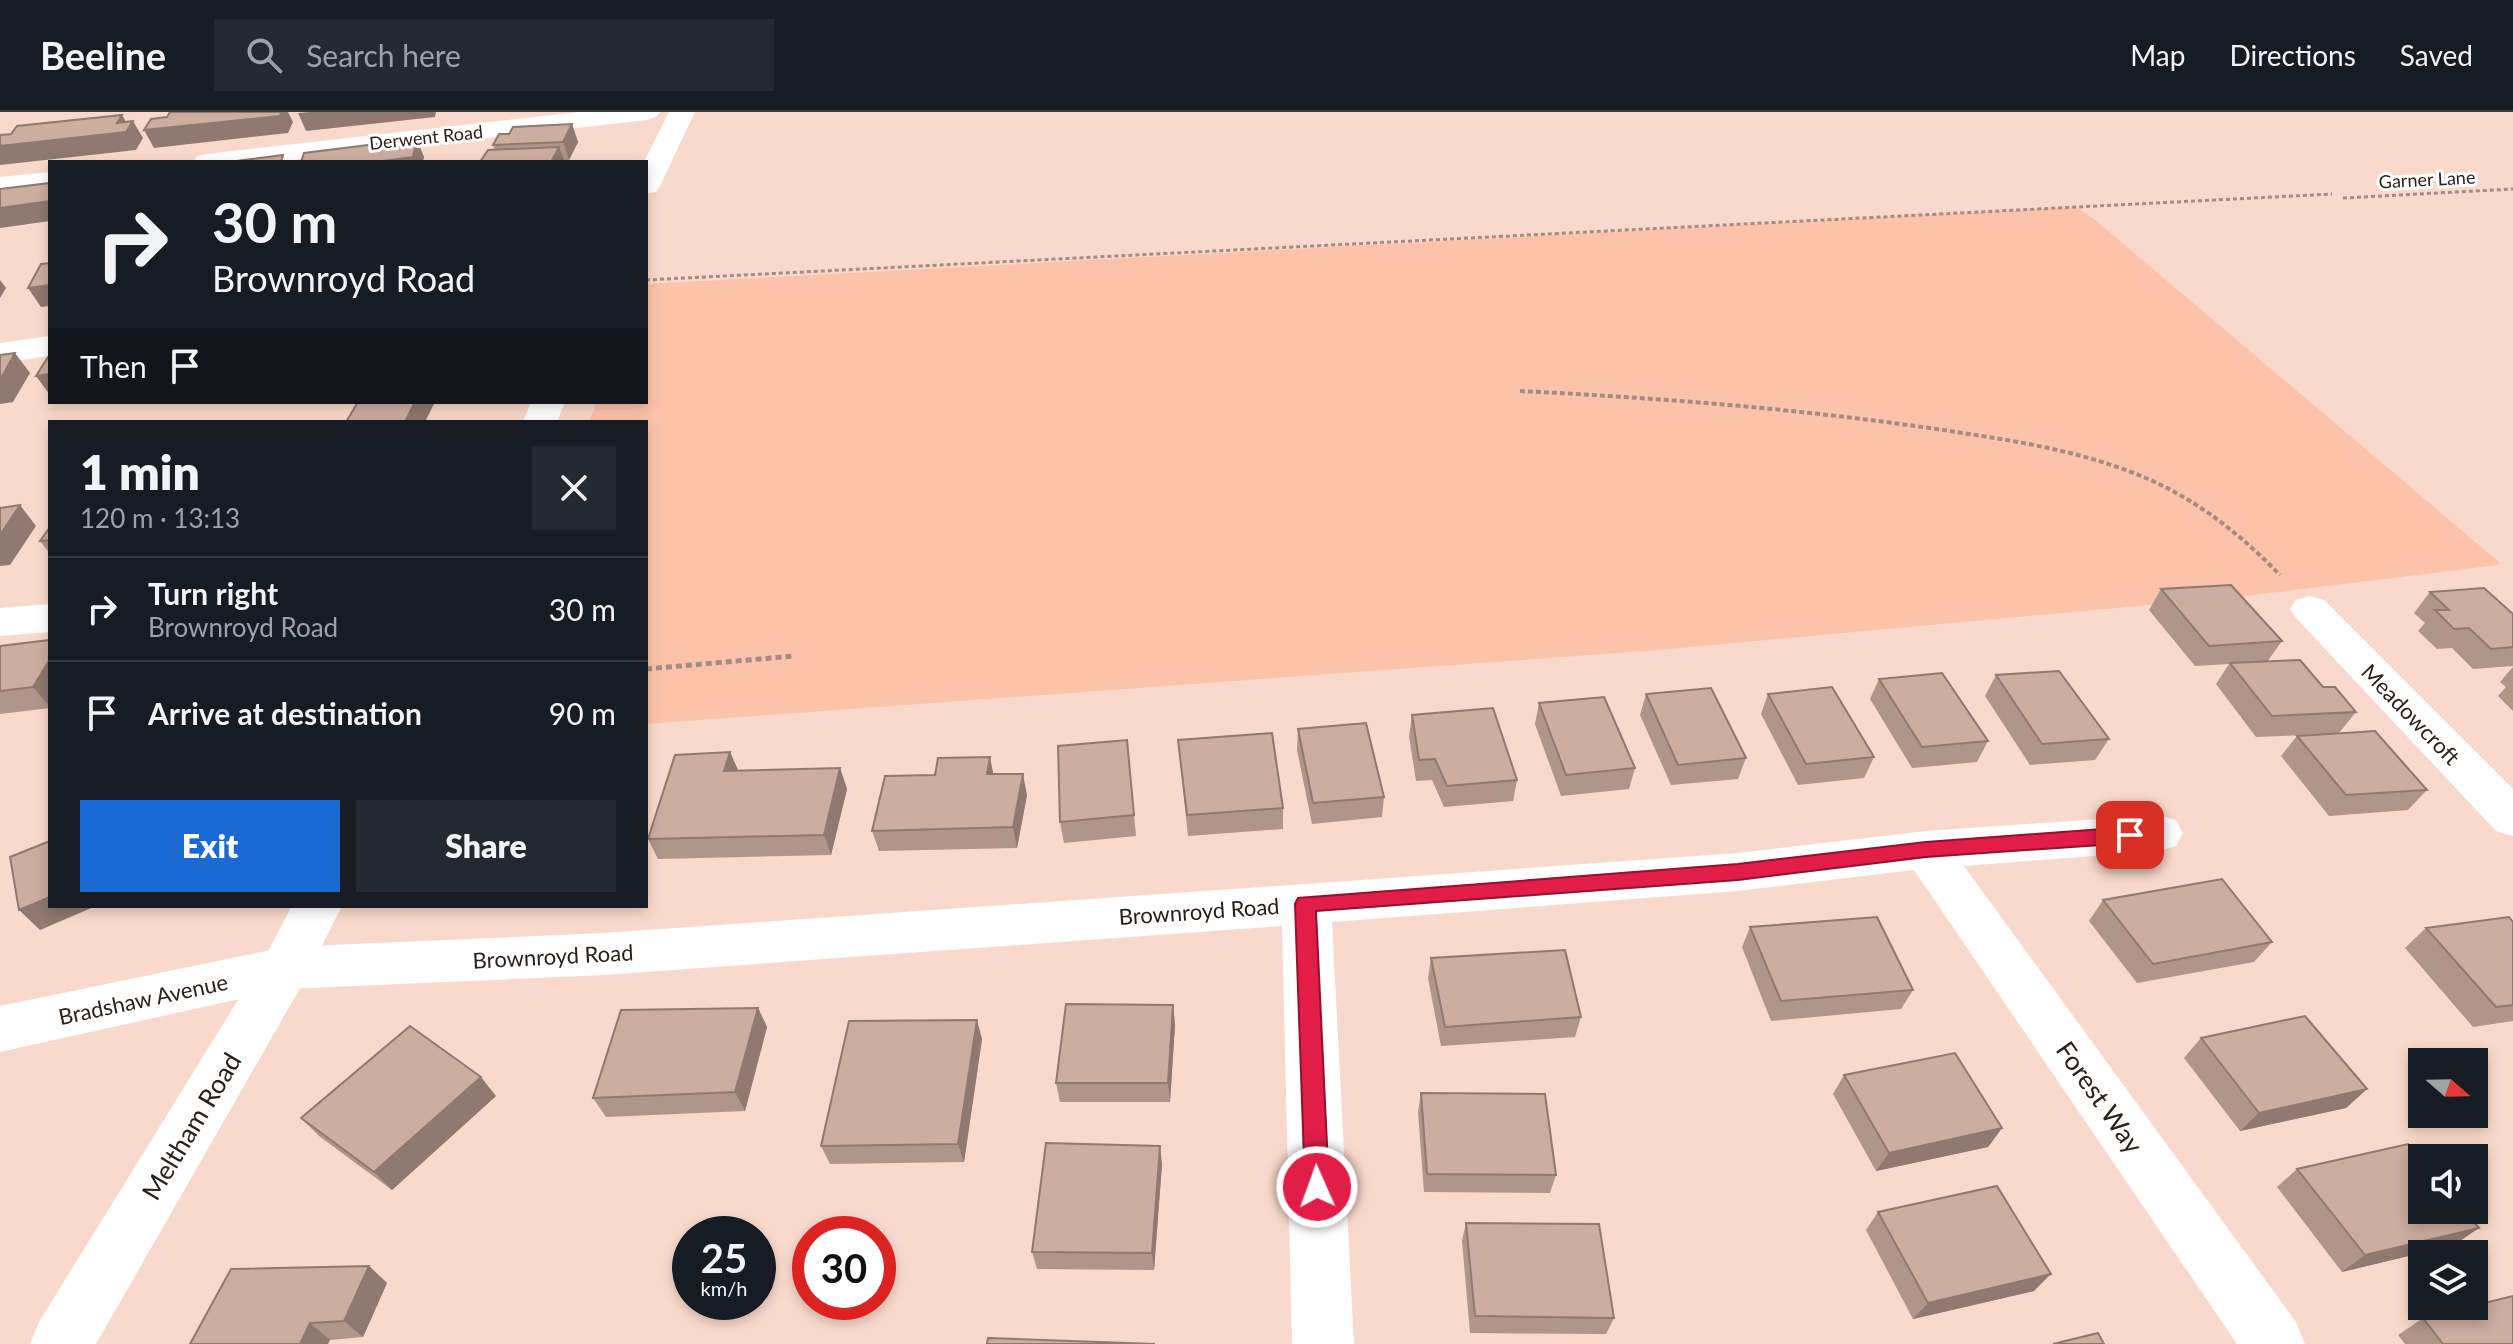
<!DOCTYPE html>
<meta charset="utf-8">
<style>
body{margin:0;font-family:Lato,sans-serif;background:#242831;color:#f1f3f6;height:100vh;display:flex;flex-direction:column;font-size:30px;white-space:nowrap}
*{box-sizing:border-box;margin:0}
p{font-size:26px;color:#9ea1a6}
.icon{flex:none;width:44px;height:44px;fill:none;stroke:currentColor;stroke-width:2;stroke-linecap:round;stroke-linejoin:round}
.map{position:relative;flex:1;overflow:hidden}
.details{position:absolute;left:48px;top:308px;width:600px;height:488px;display:flex;flex-direction:column;background:#171b24;border-radius:0px;box-shadow:0 4px 12px #0003}
.details>*{flex:none}
.guide{position:absolute;left:48px;top:48px;width:600px;height:244px;border-radius:0px;box-shadow:0 4px 12px #0003;background:#171b24;color:#f1f3f6;overflow:hidden}
.needle{width:52px;rotate:110deg}
.fabs{position:absolute;left:2408px;top:936px;display:grid;gap:16px}
.fabs a{display:grid;place-items:center;width:80px;height:80px;border-radius:0px;background:#171b24;box-shadow:0 4px 12px #0003;font-size:40px}
.speed{position:absolute;left:672px;top:1104px;display:flex;gap:16px;font-size:40px;font-weight:700;text-align:center}
.speed>*{display:grid;place-content:center;width:104px;height:104px;border-radius:50%;background:#171b24;box-shadow:0 4px 12px #0003;line-height:1}
.speed small{font-size:20px;font-weight:400}
.speed .limit{border:12px solid #d22;background:#fff;color:#111}
.pin{position:absolute;display:grid;place-items:center;width:68px;height:68px;color:#fff;margin:-34px;border-radius:16px;box-shadow:0 4px 12px #0006}
.me{position:absolute;width:88px;margin:-44px;rotate:358deg;stroke-linejoin:round;filter:drop-shadow(0 0 6px #0008)}
.turn{display:flex;align-items:center;gap:28px;height:168px;padding:0 32px;font-size:36px}
.turn .icon{width:104px;height:104px;stroke-width:2.5}
.turn b{display:block;font-size:56px;line-height:68px}
.then{display:flex;align-items:center;height:76px;padding:0 32px;background:#0003;gap:16px;font-size:30px}
.round{display:grid;place-items:center;flex:none;width:84px;height:84px;border-radius:0px;background:#242831}
.head{display:flex;align-items:center;justify-content:space-between;height:136px;padding:0 32px}
h1{font-size:48px;font-weight:800;line-height:60px}
.button{display:flex;gap:16px;margin-top:auto;padding:16px 32px}
.button a{flex:1;height:92px;border-radius:0px;background:#1b69d3;color:#fff;font-size:32px;font-weight:800;line-height:92px;text-align:center}
.button a+a{background:#242831;color:#f1f3f6}
ul{padding:0;list-style:none}
li{display:flex;align-items:center;gap:24px;height:104px;padding:0 32px;border-top:2px solid #363941}
li div{flex:1}
li b{display:block;font-size:30px}
li em{font-style:normal}
header{display:flex;align-items:center;gap:48px;box-sizing:border-box;height:112px;padding:0 40px;background:#171b24;border-bottom:2px solid #363941}
header strong{font-size:38px}
nav{display:flex;gap:44px;margin-inline-start:auto;font-size:28px}
.search{width:560px;height:72px;background:#242831;display:flex;align-items:center;gap:20px;box-sizing:border-box;padding:0 28px;border-radius:0px;color:#9ea1a6;font-size:30px}
.map>svg:first-child{display:block}
.green{fill:#fdc3aa}
.lines{fill:none;stroke-linecap:round;stroke-linejoin:round}
.path-far2{stroke:#a48c82;stroke-width:3;stroke-dasharray:4 3;stroke-linecap:butt}
.path-far1{stroke:#a48c82;stroke-width:4;stroke-dasharray:5 3;stroke-linecap:butt}
.path{stroke:#a48c82;stroke-width:5;stroke-dasharray:6 4;stroke-linecap:butt}
.street{fill:#fff;fill-rule:evenodd}
.secondary{fill:#fff;fill-rule:evenodd}
.wall{fill:#af958a}
.shaded-wall{fill:#8f7970}
.building{fill:#ccada0;stroke:#8f7970;stroke-width:2}
.route{fill:#e11d48;stroke:#92132f;stroke-width:2}
.labels{text-anchor:middle;dominant-baseline:central;stroke-width:6;stroke-linejoin:round;paint-order:stroke}
.far-street-label{font-size:18px;fill:#2c201b;stroke:#fff}
.street-label{font-size:22px;fill:#2c201b;stroke:#fff}
.near-street-label{font-size:26px;fill:#2c201b;stroke:#fff}
</style>
<header>
<strong>Beeline</strong>
<div class="search"><svg class="icon" aria-label="search" viewBox="0 0 24 24"><circle cx="10" cy="10" r="6"/><path d="M15 15l6 6"/></svg>Search here</div>
<nav><a>Map</a><a>Directions</a><a>Saved</a></nav>
</header>
<div class="map">
<svg width="2513" height="1232" viewBox="0 0 2513 1232">
<rect width="100%" height="100%" fill="#f9d9cb"/>
<polygon class="green" points="2076,95 2094,107 2499,450 2498,453 2237,485 1658,538 646,612 646,310 589,310 597,290 646,290 646,172"/>
<g class="lines">
<g class="path-far2">
<polyline points="2343,86 2513,77"/>
<polyline points="646,168 2332,82"/>
</g>
<path class="path-far1" d="M1520,279C1661,286 1802,297 1943,318C2016,329 2092,340 2159,372C2205,394 2245,427 2280,463"/>
<polyline class="path" points="646,557 794,544"/>
<g class="street">
<polygon points="579,0 660,0 656,5 647,8 276,50 193,50 197,44 206,42"/>
<polygon points="50,60 50,76 0,81 0,65"/>
<polygon points="50,224 50,244 0,251 0,231"/>
<polygon points="2310,484 2324,488 2513,677 2513,724 2496,719 2296,506 2290,497 2296,488"/>
<polygon points="50,492 50,520 0,524 0,496"/>
<polygon points="2159,703 2176,708 2183,721 2176,734 2159,739 1964,754 2296,1210 2305,1232 2237,1232 1914,758 1738,779 1332,810 1354,1232 1292,1232 1282,814 604,863 285,877 0,940 0,894 285,835 604,821 1306,772 1738,741 1926,719"/>
</g>
<g class="secondary">
<polygon points="669,0 695,0 660,74 656,80 646,82 644,50"/>
<polygon points="531,290 565,290 557,310 523,310"/>
<polygon points="292,794 342,794 303,871 96,1232 30,1232 39,1210 267,841"/>
</g>
</g>
<g class="wall">
<polygon points="572,12 578,30 569,48 564,48 565,50 480,50 495,38 493,33 509,22"/>
<polygon points="50,415 50,442 40,429"/>
<polygon points="2161,477 2282,529 2267,550 2323,575 2356,600 2339,621 2427,678 2408,698 2329,704 2281,644 2297,624 2328,622 2256,625 2216,572 2229,552 2195,554 2149,498"/>
<polygon points="2430,480 2513,502 2513,554 2473,557 2452,536 2437,537 2418,519 2425,511 2414,501"/>
<polygon points="50,528 50,596 0,602 0,534"/>
<polygon points="2513,555 2513,599 2498,584 2506,575 2500,570"/>
<polygon points="1996,563 2109,627 2095,648 2030,653 1985,584"/>
<polygon points="1879,567 1988,629 1977,650 1912,656 1870,587"/>
<polygon points="1646,582 1746,646 1738,667 1671,673 1640,603"/>
<polygon points="1768,582 1874,645 1864,666 1798,673 1761,602"/>
<polygon points="1539,591 1635,656 1629,677 1561,684 1535,612"/>
<polygon points="1412,603 1517,668 1513,689 1444,695 1432,668 1416,669 1409,624"/>
<polygon points="1298,617 1384,685 1382,705 1312,712 1297,638"/>
<polygon points="1127,628 1136,724 1064,731 1060,710"/>
<polygon points="1178,628 1283,696 1283,717 1188,724"/>
<polygon points="730,640 738,659 840,656 847,677 831,743 658,747 648,727"/>
<polygon points="990,645 993,662 1027,683 1017,736 879,739 872,719 935,663"/>
<polygon points="2103,788 2272,830 2254,850 2137,871 2089,809"/>
<polygon points="2513,810 2513,909 2473,915 2405,836 2426,816"/>
<polygon points="1750,815 1913,878 1901,897 1771,909 1742,835"/>
<polygon points="1431,846 1581,905 1575,925 1441,934 1428,866"/>
<polygon points="1173,893 1175,913 1170,990 1060,990 1056,971"/>
<polygon points="758,896 767,915 745,999 606,1005 593,986"/>
<polygon points="2201,926 2367,977 2346,996 2240,1019 2184,946"/>
<polygon points="982,927 964,1050 830,1052 821,1034"/>
<polygon points="1844,963 2002,1016 1988,1035 1876,1059 1833,982"/>
<polygon points="1421,981 1556,1063 1550,1081 1424,1080 1418,1000"/>
<polygon points="496,984 392,1078 319,1024 301,1006"/>
<polygon points="1162,1052 1154,1158 1037,1157 1032,1140"/>
<polygon points="2297,1057 2454,1133 2342,1160 2277,1075"/>
<polygon points="1878,1100 2034,1179 1913,1207 1866,1118"/>
<polygon points="1466,1111 1614,1206 1606,1222 1470,1221 1462,1129"/>
<polygon points="369,1154 387,1171 363,1225 330,1228 190,1232"/>
<polygon points="2423,1206 2513,1232 2405,1232 2398,1223"/>
</g>
<g class="shaded-wall">
<polygon points="281,0 288,0 293,10 288,21 154,36 144,18"/>
<polygon points="311,0 436,0 435,5 306,19 298,1"/>
<polygon points="122,3 129,15 133,9 143,26 136,38 0,53 0,34 117,11"/>
<polygon points="572,12 578,30 569,48 563,30"/>
<polygon points="417,27 424,45 423,50 376,50"/>
<polygon points="559,35 565,50 551,50"/>
<polygon points="50,89 50,109 0,116 0,96"/>
<polygon points="0,168 6,176 0,186"/>
<polygon points="50,173 50,194 41,195 28,176"/>
<polygon points="15,241 30,261 13,290 0,292 0,268"/>
<polygon points="50,262 50,283 36,264"/>
<polygon points="415,290 435,290 425,310 405,310"/>
<polygon points="20,393 36,414 10,453 0,454 0,423"/>
<polygon points="50,547 50,595 33,575"/>
<polygon points="730,640 739,660 724,659"/>
<polygon points="990,645 994,666 987,662"/>
<polygon points="840,656 847,677 831,743 824,723"/>
<polygon points="1023,662 1027,683 1017,736 1013,715"/>
<polygon points="50,785 50,794 96,794 40,818 19,798"/>
<polygon points="1173,893 1175,913 1170,990 1168,971"/>
<polygon points="758,896 767,915 745,999 735,980"/>
<polygon points="977,908 982,927 964,1050 958,1032"/>
<polygon points="481,965 496,984 392,1078 374,1060"/>
<polygon points="2367,977 2346,996 2240,1019 2259,1001"/>
<polygon points="2002,1016 1988,1035 1876,1059 1889,1041"/>
<polygon points="1160,1034 1162,1052 1154,1158 1152,1141"/>
<polygon points="2479,1116 2454,1133 2342,1160 2365,1143"/>
<polygon points="369,1154 387,1171 363,1225 344,1209"/>
<polygon points="2051,1162 2034,1179 1913,1207 1928,1191"/>
<polygon points="310,1211 330,1228 328,1232 300,1232"/>
</g>
<g class="building">
<polygon points="170,0 281,0 280,4 144,18 151,7 167,5"/>
<polygon points="122,3 117,11 133,9 126,20 0,34 0,23 11,22 17,14"/>
<polygon points="572,12 563,30 493,33 499,22 509,22 513,15"/>
<polygon points="417,27 413,45 376,50 301,50 304,41"/>
<polygon points="559,35 551,50 480,50 488,38"/>
<polygon points="283,43 281,50 228,50"/>
<polygon points="50,71 50,89 0,96 0,77"/>
<polygon points="50,151 50,173 28,176 41,152"/>
<polygon points="15,241 0,268 0,243"/>
<polygon points="50,242 50,262 36,264"/>
<polygon points="358,290 415,290 405,310 346,310"/>
<polygon points="20,393 0,423 0,396"/>
<polygon points="50,415 50,428 40,429"/>
<polygon points="2231,473 2282,529 2209,534 2161,477"/>
<polygon points="2484,476 2513,502 2513,535 2491,537 2469,516 2454,517 2435,498 2449,498 2430,480"/>
<polygon points="50,528 50,547 33,575 0,579 0,534"/>
<polygon points="2300,548 2323,575 2335,575 2356,600 2272,604 2230,551"/>
<polygon points="2059,559 2109,627 2042,632 1996,563"/>
<polygon points="1942,561 1988,629 1922,635 1879,567"/>
<polygon points="1832,575 1874,645 1806,652 1768,582"/>
<polygon points="1711,576 1746,646 1678,653 1646,582"/>
<polygon points="1604,585 1635,656 1566,663 1539,591"/>
<polygon points="1493,596 1517,668 1447,674 1435,647 1419,648 1412,603"/>
<polygon points="1366,611 1384,685 1313,691 1298,617"/>
<polygon points="2375,619 2427,678 2346,683 2297,624"/>
<polygon points="1272,621 1283,696 1187,703 1178,628"/>
<polygon points="1127,628 1134,703 1060,710 1058,634"/>
<polygon points="730,640 724,659 840,656 824,723 648,727 675,643"/>
<polygon points="990,645 987,662 1023,662 1013,715 872,719 885,664 935,663 938,646"/>
<polygon points="50,729 50,785 19,798 10,745"/>
<polygon points="2222,767 2272,830 2153,852 2103,788"/>
<polygon points="1877,805 1913,878 1781,889 1750,815"/>
<polygon points="2509,805 2513,810 2513,893 2496,895 2426,816"/>
<polygon points="1565,838 1581,905 1445,915 1431,846"/>
<polygon points="1066,892 1173,893 1168,971 1056,971"/>
<polygon points="758,896 735,980 593,986 621,898"/>
<polygon points="2305,904 2367,977 2259,1001 2201,926"/>
<polygon points="977,908 958,1032 821,1034 849,909"/>
<polygon points="410,914 481,965 374,1060 301,1006"/>
<polygon points="1955,941 2002,1016 1889,1041 1844,963"/>
<polygon points="1421,981 1545,982 1556,1063 1427,1062"/>
<polygon points="1046,1031 1160,1034 1152,1141 1032,1140"/>
<polygon points="2408,1032 2422,1048 2422,1098 2464,1098 2479,1116 2365,1143 2297,1057"/>
<polygon points="1997,1074 2051,1162 1928,1191 1878,1100"/>
<polygon points="1466,1111 1599,1112 1614,1206 1475,1204"/>
<polygon points="369,1154 344,1209 310,1211 300,1232 190,1232 231,1157"/>
<polygon points="2513,1184 2513,1232 2443,1232 2423,1206"/>
<polygon points="2098,1221 2104,1232 2053,1232"/>
<polygon points="988,1226 1155,1232 987,1232"/>
</g>
<polygon class="route" points="2130,715 2137,718 2140,723 2137,728 2130,731 1926,745 1738,768 1316,799 1329,1075 1325,1083 1317,1086 1308,1083 1305,1075 1295,792 1298,786 1738,752 1926,730"/>
<g class="labels">
<g class="far-street-label">
<text transform="translate(426 25) rotate(-6)">Derwent Road</text>
<text transform="translate(2427 67) rotate(-3)">Garner Lane</text>
</g>
<g class="street-label">
<text transform="translate(2411 602) rotate(46)">Meadowcroft</text>
<text transform="translate(1199 799) rotate(-4)">Brownroyd Road</text>
<text transform="translate(553 844) rotate(-3)">Brownroyd Road</text>
<text transform="translate(143 887) rotate(-12)">Bradshaw Avenue</text>
</g>
<g class="near-street-label">
<text transform="translate(2100 985) rotate(55)">Forest Way</text>
<text transform="translate(191 1014) rotate(-59)">Meltham Road</text>
</g>
</g>
</svg>
<div class="fabs">
<a><svg class="needle" viewBox="-14 -14 28 28"><path d="M0-13l5 13h-10z" fill="#e53935"/><path d="M0 13l5-13h-10z" fill="#9ea1a6"/></svg></a>
<a><svg class="icon" aria-label="sound" viewBox="0 0 24 24"><path d="M4 9h4l5-4v14l-5-4H4zM17 9q2 3 0 6"/></svg></a>
<a><svg class="icon" aria-label="layers" viewBox="0 0 24 24"><path d="M12 4l9 5-9 5-9-5zM3 14l9 5 9-5"/></svg></a>
</div>
<div class="speed"><div>25<small>km/h</small></div><div class="limit">30</div></div>
<div class="pin" style="left:2130px;top:723px;background:#d93025"><svg class="icon" aria-label="arrive" viewBox="0 0 24 24"><path d="M6 21V4h12l-3 4 3 4H6"/></svg></div>
<svg class="me" style="left:1317px;top:1075px" viewBox="-20 -20 40 40"><circle r="17" fill="#e11d48" stroke="#fff" stroke-width="3"/><path d="M0-11L8 9 0 5-8 9z" fill="#fff"/></svg>
<div class="guide">
<div class="turn"><svg class="icon" aria-label="right" viewBox="0 0 24 24"><path d="M7 20v-9h11M14 6l5 5-5 5"/></svg><div><b>30 m</b>Brownroyd Road</div></div>
<div class="then">Then<svg class="icon" aria-label="arrive" viewBox="0 0 24 24"><path d="M6 21V4h12l-3 4 3 4H6"/></svg></div>
</div>
<section class="details">
<div class="head"><div><h1>1 min</h1><p>120 m · 13:13</p></div><a class="round"><svg class="icon" aria-label="close" viewBox="0 0 24 24"><path d="M6 6l12 12M18 6L6 18"/></svg></a></div>
<ul>
<li><svg class="icon" aria-label="right" viewBox="0 0 24 24"><path d="M7 20v-9h11M14 6l5 5-5 5"/></svg><div><b>Turn right</b><p>Brownroyd Road</p></div><em>30 m</em></li>
<li><svg class="icon" aria-label="arrive" viewBox="0 0 24 24"><path d="M6 21V4h12l-3 4 3 4H6"/></svg><div><b>Arrive at destination</b></div><em>90 m</em></li>
</ul>
<div class="button"><a>Exit</a><a>Share</a></div>
</section>
</div>
